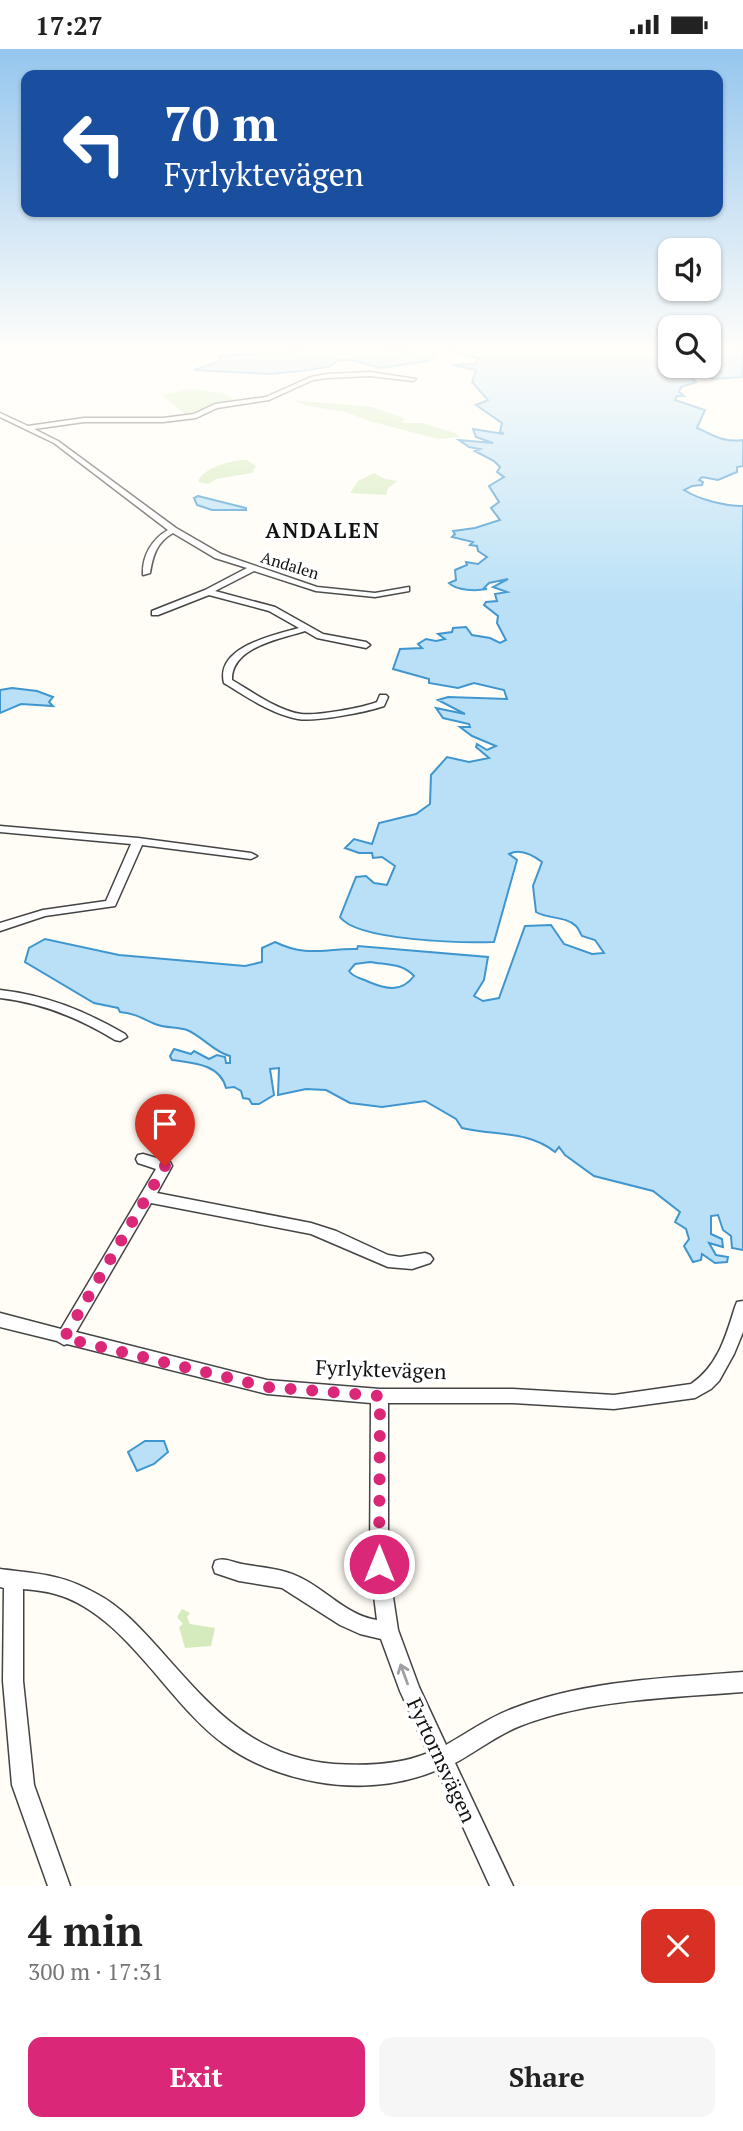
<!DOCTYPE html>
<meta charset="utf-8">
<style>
body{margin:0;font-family:"PT Serif",serif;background:#f6f6f6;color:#222;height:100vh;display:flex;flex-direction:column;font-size:26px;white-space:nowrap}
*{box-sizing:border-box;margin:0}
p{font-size:23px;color:#767676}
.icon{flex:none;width:38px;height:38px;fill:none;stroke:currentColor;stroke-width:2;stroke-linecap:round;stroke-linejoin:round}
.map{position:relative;height:1837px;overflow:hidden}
.side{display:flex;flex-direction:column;background:#fff;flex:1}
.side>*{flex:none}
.guide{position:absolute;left:21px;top:21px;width:702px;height:147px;border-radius:14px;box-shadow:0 2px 5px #0004;background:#1a4fa0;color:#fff;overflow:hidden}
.fabs{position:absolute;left:658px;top:189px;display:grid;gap:14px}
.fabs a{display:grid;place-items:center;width:63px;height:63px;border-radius:14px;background:#fff;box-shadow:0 2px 5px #0004;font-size:35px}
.pin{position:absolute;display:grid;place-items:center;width:60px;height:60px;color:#fff;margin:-72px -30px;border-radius:50% 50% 50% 0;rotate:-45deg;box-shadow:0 0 7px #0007}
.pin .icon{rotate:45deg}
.me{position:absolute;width:77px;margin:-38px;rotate:0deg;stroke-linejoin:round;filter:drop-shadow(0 0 5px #0008)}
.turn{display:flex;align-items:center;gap:24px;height:147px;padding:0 28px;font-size:32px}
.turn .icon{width:91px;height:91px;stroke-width:2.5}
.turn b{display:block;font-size:49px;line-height:60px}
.round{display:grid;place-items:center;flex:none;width:74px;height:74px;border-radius:14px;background:#f6f6f6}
.summary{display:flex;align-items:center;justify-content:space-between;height:119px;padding:0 28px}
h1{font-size:42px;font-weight:600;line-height:52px}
.button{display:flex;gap:14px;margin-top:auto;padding:14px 28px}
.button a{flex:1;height:80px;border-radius:14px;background:#db2777;color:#fff;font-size:28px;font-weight:600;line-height:80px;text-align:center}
.button a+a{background:#f6f6f6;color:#222}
.status{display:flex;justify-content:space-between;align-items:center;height:49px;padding:0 35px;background:#fff;direction:ltr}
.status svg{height:19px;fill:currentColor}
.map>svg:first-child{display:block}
.green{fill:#d5ebbd}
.water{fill:#b9e0f7;stroke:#3f96cf;stroke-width:2;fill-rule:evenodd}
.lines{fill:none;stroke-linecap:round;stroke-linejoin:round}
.minor-casing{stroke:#444;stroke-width:3}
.minor{fill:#fff;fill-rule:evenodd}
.oneway{stroke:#a0a0a0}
.route{stroke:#db2777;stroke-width:12;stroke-dasharray:0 21.6}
.labels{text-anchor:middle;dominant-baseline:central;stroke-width:7;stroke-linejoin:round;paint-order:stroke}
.far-street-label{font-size:16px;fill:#111;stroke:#fff}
.far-district-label{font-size:21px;font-weight:bold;letter-spacing:2px;fill:#111;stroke:#fff}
.near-street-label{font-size:21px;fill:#111;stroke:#fff}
</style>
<div class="status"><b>17:27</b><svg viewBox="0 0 49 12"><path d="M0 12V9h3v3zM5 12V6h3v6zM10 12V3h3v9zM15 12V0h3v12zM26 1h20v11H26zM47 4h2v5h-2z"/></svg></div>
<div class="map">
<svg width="743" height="1837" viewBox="0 0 743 1837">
<rect width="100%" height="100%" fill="#fffdf5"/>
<g class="green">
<polygon points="191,340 223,344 236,352 187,367 162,346"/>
<polygon points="292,351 372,358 406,370 401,372 403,374 422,374 455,384 460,388 438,390 369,372 346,363 308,357"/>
<path d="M247,411L256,417L252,424L216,430L208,435L198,433C202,419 233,410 247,411Z"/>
<polygon points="374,424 385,430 398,432 388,439 386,446 350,444 358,432"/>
<polygon points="182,1560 190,1564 187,1568 190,1575 215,1579 211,1597 185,1599 179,1578 183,1575 177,1568"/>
</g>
<g class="water">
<polygon points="302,299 367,299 411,304 393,299 438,299 431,302 435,306 428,312 380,319 352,311 338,311 331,317 309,321 270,325 194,321 221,312 219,307 304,302"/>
<path d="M441,299H670V317H709V299H743L742,328L713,330L705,327L721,323L705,319L683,321L695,327L693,330L696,333L681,338L679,343L684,347H677L675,351L705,361L697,379C712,385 722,394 743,391V417L737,418V423L718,431L702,428L699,431L703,433L702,436L692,437L684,441C700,451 725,457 743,457V1201L732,1199L731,1187L723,1181L718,1166L711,1167V1185L722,1190L723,1198L709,1194L716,1206L728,1208L727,1213L715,1214L702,1205L701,1211L693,1213L684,1197L689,1190L686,1180L675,1173L680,1163L653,1142L594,1127L565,1106L559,1098L555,1103C528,1081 494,1087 462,1079L456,1070L425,1052L382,1058L350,1054L326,1041L306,1040L278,1046L279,1019L270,1020L274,1046L259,1055H252L249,1050L243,1049L241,1042L234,1038L226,1039C220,1015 193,1014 172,1011L170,1007L174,1000L191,1005L194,1002L209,1010L217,1006L225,1008L226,1014H230V1007C215,1004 202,987 187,981C178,978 164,979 155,975C141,969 137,965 120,963L118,959L94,954L25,913L29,899L45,890L119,906L245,917L262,913V899L275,893C308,909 325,899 357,900L358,897L488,908L484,931L474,947L483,952L499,949L525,877L551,876L564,895L592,905L604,904L595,891L582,887C580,884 579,880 576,877C566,867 547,870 536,863L533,837L542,813C533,806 520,799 509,805L517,811L494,893C464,894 357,892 340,868L356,828L366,827L374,834L387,836L395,817L382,808L373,809L372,804H359L345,799L354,790L372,795L379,774L416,765L430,755L431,726L447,708L469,713L489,709L476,698L477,695L487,701L496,697L472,687L460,678H470L469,675L443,669L436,659L465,665L438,651L448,648L507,650L504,641L474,634L458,639L429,634V630L393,620L400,600L422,599L418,595L426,590L436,592L445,590L438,585L452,583L453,579L466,578L472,586L490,589L500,594L506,591L497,574L498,567L484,556L486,553L497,552L495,545L507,543L493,538L508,530L489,534L484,539L487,540C476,542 457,542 449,534L456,531L455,521L467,516L466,513L478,515L487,508L478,502L477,497L470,496L473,493L452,488L455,485L453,482L475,479L500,471L491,459L499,453L489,437L504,428L497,423L500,418L494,412L475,402L480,400L469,398L459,391L493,394L476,388L473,380L504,385L500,383L502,374L476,356L488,351L472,333L476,321L452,316L476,315L478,309ZM370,913C387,916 402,914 414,927C401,944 386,940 369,933C361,929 354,929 349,922L355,915Z"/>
<polygon points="198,447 246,459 246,461 212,461 197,456 194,449"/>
<polygon points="12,639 37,642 53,648 49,653 53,657 21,655 0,664 0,641"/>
<polygon points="145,1392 164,1392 168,1403 154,1415 137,1422 128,1403"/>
</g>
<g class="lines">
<defs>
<g id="minor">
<path d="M370,323L416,330L413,332L370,327L327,329L313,331L269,351L217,359L196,369L163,373H84L34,380L58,392L176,479L221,505L317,538L375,544L409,538V542L375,548L316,542L254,522L215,542L275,558L323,585L366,593L370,596L366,599L317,589L305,582C280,590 231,598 232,631C251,642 278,662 301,665C315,667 363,659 377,653L380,646H386L388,648L384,657C367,663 315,673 298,670C271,665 247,648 224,634C215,598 274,586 299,579L269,562L209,546L158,566H152V562L205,541L247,519L215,509L173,484C157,493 153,506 150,524L143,526C142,507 152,490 168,481L54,394L0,368V364L28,377L84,369H163L194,365L215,355L266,348L311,328L327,325Z"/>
<polygon points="0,777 138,789 251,804 257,807 251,810 142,796 115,857 45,867 0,882 0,874 43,861 106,852 131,795 0,783"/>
<path d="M0,941C46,946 85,962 125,985L127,988L120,992L115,991C79,969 43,954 0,949Z"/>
<path d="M143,1105L170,1113L172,1117L157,1144L311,1174L336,1182L388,1206L400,1208L425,1204L430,1206L433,1210L430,1214L412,1220L388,1218L311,1185L151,1154L76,1283L267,1331L380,1340H513L614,1346L691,1335C718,1317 726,1287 735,1258L737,1253L743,1252V1283L734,1305L719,1332L711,1340L695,1349L614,1360L513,1354H388V1515L398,1581L419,1638L446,1696C469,1683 491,1667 517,1658C588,1631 668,1629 743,1623V1643C670,1649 590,1650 520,1677C497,1686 477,1702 455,1714L513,1837H490L437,1721C399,1737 357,1740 317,1733C284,1727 251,1715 224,1695C167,1654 125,1564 55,1545C45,1542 34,1541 23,1540V1632L34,1736L70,1837H48L12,1736L3,1632L4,1539L0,1538V1520C39,1525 62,1525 97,1545C122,1558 142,1581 161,1602C211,1658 252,1708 334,1715C365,1717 399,1716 428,1704L400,1642L381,1590L360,1585L340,1576L282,1539L239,1532L215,1524L213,1518L215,1512C224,1508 232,1513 242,1515C264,1519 284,1519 305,1531C329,1544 349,1567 377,1571L370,1515L371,1354L267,1345L67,1295L64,1296L57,1292L0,1278V1264L61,1280L156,1120L138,1114L136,1110L138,1106Z"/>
</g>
</defs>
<use href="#minor" class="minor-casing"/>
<use href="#minor" class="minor"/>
</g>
<defs><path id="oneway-shaft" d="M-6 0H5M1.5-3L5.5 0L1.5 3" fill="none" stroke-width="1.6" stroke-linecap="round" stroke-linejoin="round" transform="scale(1.75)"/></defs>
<use class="oneway" href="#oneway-shaft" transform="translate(404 1625) rotate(-110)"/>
<linearGradient id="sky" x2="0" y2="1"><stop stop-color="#95c6ee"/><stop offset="0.54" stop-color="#fffefa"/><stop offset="1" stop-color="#fffefa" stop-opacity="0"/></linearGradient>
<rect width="743" height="557" fill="url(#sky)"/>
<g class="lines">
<polyline class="route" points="165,1117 64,1289 267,1338 380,1347 379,1515"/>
</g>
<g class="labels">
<g class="far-street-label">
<text transform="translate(290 516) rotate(17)">Andalen</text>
</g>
<g class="far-district-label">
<text x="323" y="481">ANDALEN</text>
</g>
<g class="near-street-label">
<text transform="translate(381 1320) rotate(2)">Fyrlyktevägen</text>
<text transform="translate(442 1711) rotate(65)">Fyrtornsvägen</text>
</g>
</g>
</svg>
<div class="fabs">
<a><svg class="icon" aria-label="sound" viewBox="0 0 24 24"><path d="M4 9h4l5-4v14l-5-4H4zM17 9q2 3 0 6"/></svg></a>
<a><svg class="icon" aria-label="search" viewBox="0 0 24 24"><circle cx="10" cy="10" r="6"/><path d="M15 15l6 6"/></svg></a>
</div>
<div class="pin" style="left:165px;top:1117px;background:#d93025"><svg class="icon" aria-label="arrive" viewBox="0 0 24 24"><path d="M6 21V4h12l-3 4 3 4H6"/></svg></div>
<svg class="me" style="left:379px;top:1515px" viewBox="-20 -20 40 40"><circle r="17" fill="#db2777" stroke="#fff" stroke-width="3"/><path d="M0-11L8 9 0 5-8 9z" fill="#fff"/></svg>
<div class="guide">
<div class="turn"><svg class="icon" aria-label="left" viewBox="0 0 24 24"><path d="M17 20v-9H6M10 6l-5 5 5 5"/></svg><div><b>70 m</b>Fyrlyktevägen</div></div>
</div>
</div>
<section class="side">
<div class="summary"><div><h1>4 min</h1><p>300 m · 17:31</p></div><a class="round" style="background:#d93025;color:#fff"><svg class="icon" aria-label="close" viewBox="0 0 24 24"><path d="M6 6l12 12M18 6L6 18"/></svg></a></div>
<div class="button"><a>Exit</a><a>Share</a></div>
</section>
